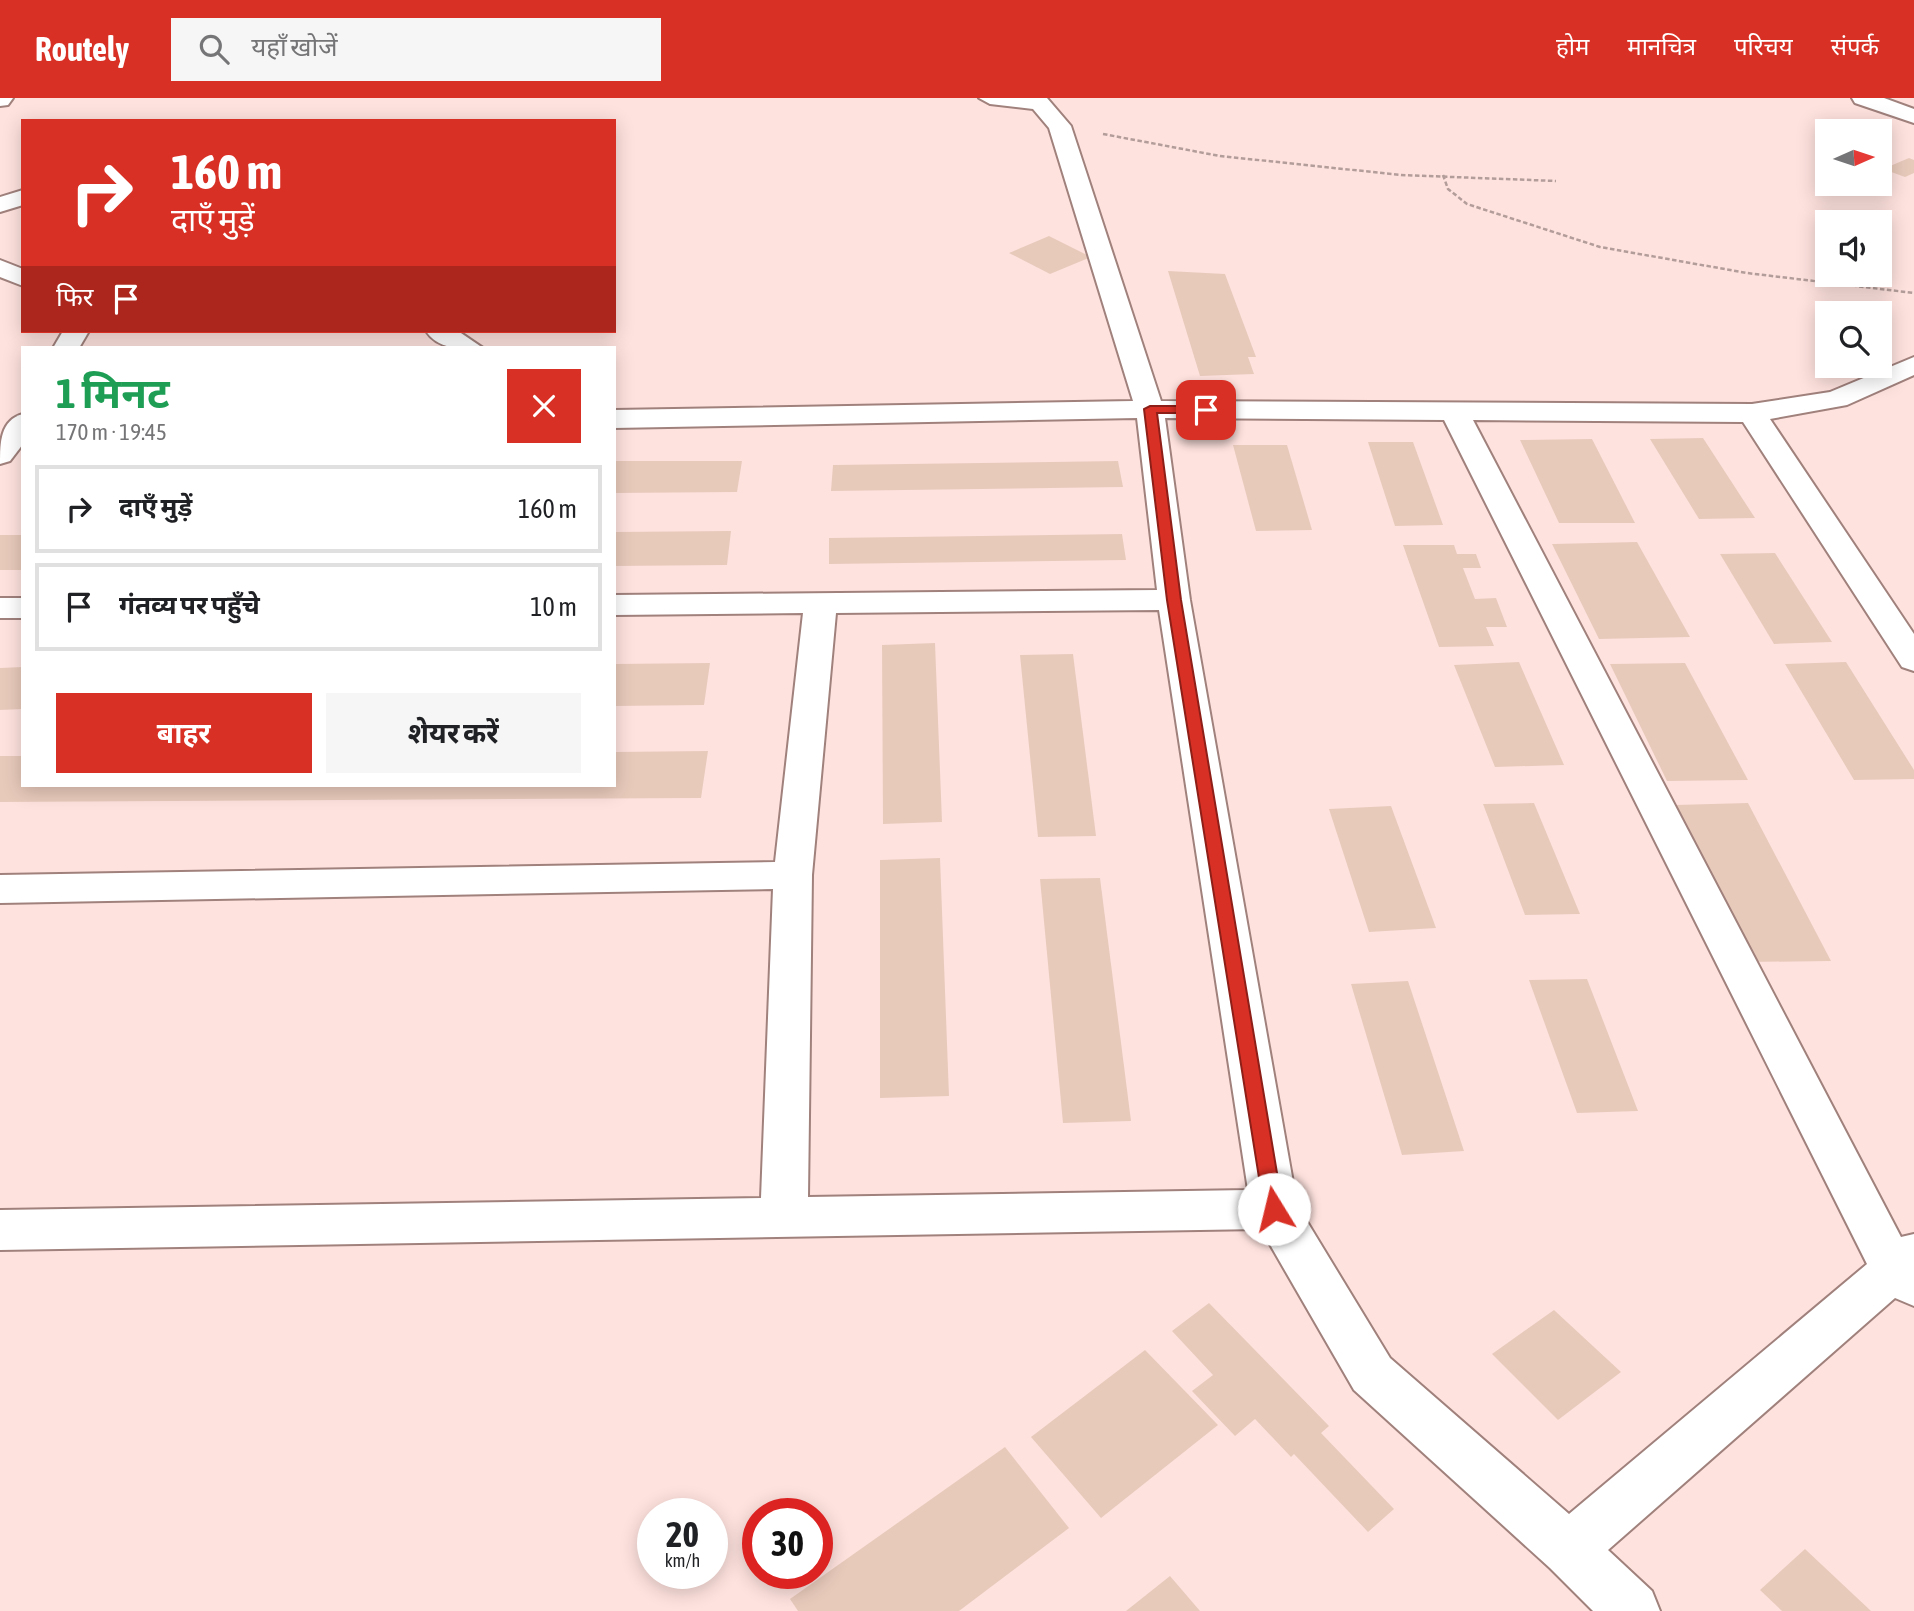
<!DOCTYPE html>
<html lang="hi">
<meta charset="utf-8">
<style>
body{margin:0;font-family:"Asap Condensed","Noto Sans Devanagari",sans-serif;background:#f6f6f6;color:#202124;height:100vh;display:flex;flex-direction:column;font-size:26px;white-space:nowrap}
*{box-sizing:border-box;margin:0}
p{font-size:23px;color:#757577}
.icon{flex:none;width:38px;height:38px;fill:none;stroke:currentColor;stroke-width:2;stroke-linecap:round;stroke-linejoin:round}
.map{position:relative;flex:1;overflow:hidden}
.details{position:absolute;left:21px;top:248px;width:595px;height:441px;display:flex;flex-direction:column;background:#fff;border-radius:0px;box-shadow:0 4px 18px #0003}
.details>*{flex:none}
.hud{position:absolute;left:21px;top:21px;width:595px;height:214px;border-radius:0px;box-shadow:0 4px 18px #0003;background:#d93025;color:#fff;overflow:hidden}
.needle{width:46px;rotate:87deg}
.controls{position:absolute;left:1815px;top:21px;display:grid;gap:14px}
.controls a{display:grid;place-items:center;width:77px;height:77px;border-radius:0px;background:#fff;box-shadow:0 4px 18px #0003;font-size:35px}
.speed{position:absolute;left:637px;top:1400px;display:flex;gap:14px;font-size:35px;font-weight:700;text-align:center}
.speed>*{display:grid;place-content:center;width:91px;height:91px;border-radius:50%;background:#fff;box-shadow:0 4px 18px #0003;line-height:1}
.speed small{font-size:18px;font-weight:400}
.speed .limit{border:10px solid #d22;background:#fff;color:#111}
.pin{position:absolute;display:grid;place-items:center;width:60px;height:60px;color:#fff;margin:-30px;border-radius:14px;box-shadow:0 4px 10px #0006}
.me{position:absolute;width:77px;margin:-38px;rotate:351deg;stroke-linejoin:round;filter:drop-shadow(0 0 5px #0008)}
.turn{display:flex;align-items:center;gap:24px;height:147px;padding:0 35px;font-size:32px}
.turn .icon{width:91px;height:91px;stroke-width:2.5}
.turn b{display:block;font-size:49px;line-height:60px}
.then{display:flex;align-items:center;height:66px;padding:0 35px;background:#0003;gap:14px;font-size:26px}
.round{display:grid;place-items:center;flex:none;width:74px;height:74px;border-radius:0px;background:#f6f6f6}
.head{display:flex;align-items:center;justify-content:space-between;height:119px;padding:0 35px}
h1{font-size:42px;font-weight:700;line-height:52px;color:#1e9e55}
.cta{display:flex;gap:14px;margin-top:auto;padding:14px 35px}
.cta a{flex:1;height:80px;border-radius:0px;background:#d93025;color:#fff;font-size:28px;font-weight:700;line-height:80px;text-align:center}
.cta a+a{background:#f6f6f6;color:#202124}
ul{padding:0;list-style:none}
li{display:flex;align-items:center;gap:21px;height:88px;margin:0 14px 10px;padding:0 21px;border:4px solid #e0e0e0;border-radius:0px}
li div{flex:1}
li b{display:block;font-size:26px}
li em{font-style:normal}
header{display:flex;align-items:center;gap:42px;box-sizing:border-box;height:98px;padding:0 35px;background:#d93025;color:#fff}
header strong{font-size:33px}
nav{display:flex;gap:38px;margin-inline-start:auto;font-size:24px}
.search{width:490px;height:63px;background:#f6f6f6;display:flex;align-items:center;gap:18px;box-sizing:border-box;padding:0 24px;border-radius:0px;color:#757577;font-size:26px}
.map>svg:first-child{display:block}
.building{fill:#e8cabb}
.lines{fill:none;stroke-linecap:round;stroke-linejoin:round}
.minor-casing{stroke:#a0817c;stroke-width:4}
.path{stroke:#b39d9a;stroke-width:2.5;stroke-dasharray:4.5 2.5;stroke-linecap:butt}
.minor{fill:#fff;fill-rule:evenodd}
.route{fill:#d93025;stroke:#8d1f18;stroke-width:2}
</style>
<header>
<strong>Routely</strong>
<div class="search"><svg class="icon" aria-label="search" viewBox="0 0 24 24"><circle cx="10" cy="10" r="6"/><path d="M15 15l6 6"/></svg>यहाँ खोजें</div>
<nav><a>होम</a><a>मानचित्र</a><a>परिचय</a><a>संपर्क</a></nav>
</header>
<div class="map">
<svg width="1914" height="1513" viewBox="0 0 1914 1513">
<rect width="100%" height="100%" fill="#fee2de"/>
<g class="building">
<polygon points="1909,60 1914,62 1914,75 1905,79 1883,71"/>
<polygon points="1049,138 1091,159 1050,176 1009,155"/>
<polygon points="1168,173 1225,176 1256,259 1248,259 1254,276 1200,278"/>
<polygon points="1703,340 1755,420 1699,421 1650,341"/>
<polygon points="1592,341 1635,425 1559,425 1520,342"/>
<polygon points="1368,344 1413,344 1443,427 1395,428"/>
<polygon points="1233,347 1287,347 1312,432 1256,433"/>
<polygon points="614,363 742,363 737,394 614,395"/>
<polygon points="1118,363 1123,389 831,393 833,367"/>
<polygon points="731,433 727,467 614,468 614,434"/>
<polygon points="1122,436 1126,462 829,466 829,440"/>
<rect x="0" y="437" width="23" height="35"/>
<polygon points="1637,444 1690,539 1599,541 1552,446"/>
<polygon points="1403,447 1454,447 1457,456 1476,456 1481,470 1463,470 1475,501 1496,500 1507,529 1486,529 1494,548 1439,549"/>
<polygon points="1775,455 1832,544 1774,546 1720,456"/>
<polygon points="935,545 942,724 883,726 882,547"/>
<polygon points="1073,556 1096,738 1038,739 1020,557"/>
<polygon points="1519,564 1564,667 1495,669 1454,567"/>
<polygon points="1846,564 1914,672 1914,681 1854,682 1785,566"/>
<polygon points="710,565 704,607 614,608 614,566"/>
<polygon points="1685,565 1748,682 1667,683 1610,566"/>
<polygon points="23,569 23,611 0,612 0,570"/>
<polygon points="708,653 701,700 0,704 0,658 23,658 23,688 614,688 614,654"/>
<polygon points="1534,705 1580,816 1525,817 1483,706"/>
<polygon points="1748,705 1831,863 1749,864 1675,707"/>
<polygon points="1391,708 1436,830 1369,834 1329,711"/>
<polygon points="940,760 949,998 880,1000 880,762"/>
<polygon points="1100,780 1131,1023 1063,1025 1040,781"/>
<polygon points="1587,881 1638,1013 1577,1015 1529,882"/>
<polygon points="1408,883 1464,1053 1402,1057 1351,886"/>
<polygon points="1209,1205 1329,1328 1321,1335 1394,1411 1368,1434 1294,1356 1291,1359 1255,1321 1235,1338 1192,1293 1213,1277 1172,1233"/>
<polygon points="1554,1212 1621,1274 1558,1322 1492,1256"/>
<polygon points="1145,1252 1218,1327 1101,1420 1031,1339"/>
<polygon points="1005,1349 1069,1430 959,1513 798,1513 790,1501"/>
<polygon points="1805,1451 1871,1513 1782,1513 1760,1492"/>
<polygon points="1170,1478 1200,1513 1126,1513"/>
</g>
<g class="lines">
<defs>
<g id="minor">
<polygon points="0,0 13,0 8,7 0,8"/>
<path d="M979,0H1047L1071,28L1161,303L1752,306L1830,294L1914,259V277L1847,307L1770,321L1914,536V573L1902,569L1743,324L1473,322L1901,1139L1914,1136V1208L1895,1200L1608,1452L1652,1493L1660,1513H1593L1550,1470L1354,1292L1261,1131L0,1152V1112L761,1100L773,791L0,805V777L775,764L803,515L614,517V497L1157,492L1137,320L614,330V312L1133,303L1049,30L1033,11L990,6ZM1165,320L1444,322L1867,1166L1569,1416L1390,1260L1297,1107L1190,502ZM1159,512L1248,1092L808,1099L812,777L836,515Z"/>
<polygon points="1852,0 1884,0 1914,11 1914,25 1855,5"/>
<polygon points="23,92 23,107 0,114 0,99"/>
<polygon points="0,162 23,171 23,188 0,179"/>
<polygon points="63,233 89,233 79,250 53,250"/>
<path d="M426,233H458L483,250C462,251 438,252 426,233Z"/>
<path d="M23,316V346L10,363L0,366C0,345 0,322 23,316Z"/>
<rect x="0" y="500" width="23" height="20"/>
</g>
</defs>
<use href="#minor" class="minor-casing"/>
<g class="path">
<polyline points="1103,36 1220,58 1401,77 1556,83"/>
<polyline points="1443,77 1448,91 1467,106 1600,149 1747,175 1914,195"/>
</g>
<use href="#minor" class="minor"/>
</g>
<polygon class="route" points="1206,308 1210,310 1210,315 1157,315 1181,502 1283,1111 1281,1116 1267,1116 1264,1111 1167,502 1144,311 1150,308"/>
</svg>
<div class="controls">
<a><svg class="needle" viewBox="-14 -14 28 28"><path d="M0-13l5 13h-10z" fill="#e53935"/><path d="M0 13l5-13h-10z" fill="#757577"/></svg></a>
<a><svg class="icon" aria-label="sound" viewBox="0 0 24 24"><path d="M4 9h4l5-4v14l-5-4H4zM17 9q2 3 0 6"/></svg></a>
<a><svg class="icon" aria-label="search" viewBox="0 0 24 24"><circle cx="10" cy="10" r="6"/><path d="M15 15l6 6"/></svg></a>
</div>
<div class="speed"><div>20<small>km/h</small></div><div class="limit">30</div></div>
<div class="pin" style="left:1206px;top:312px;background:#d93025"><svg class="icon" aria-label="arrive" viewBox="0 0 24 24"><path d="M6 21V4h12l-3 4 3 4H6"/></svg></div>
<svg class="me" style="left:1274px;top:1111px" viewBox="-20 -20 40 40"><circle r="19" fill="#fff"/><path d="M0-13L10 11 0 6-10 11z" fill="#d93025"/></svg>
<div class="hud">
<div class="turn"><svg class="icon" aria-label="right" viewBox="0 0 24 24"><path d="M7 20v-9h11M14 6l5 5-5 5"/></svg><div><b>160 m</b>दाएँ मुड़ें</div></div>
<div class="then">फिर<svg class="icon" aria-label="arrive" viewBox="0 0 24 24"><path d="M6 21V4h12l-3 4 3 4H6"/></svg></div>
</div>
<section class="details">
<div class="head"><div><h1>1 मिनट</h1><p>170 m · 19:45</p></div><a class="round" style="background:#d93025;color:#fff"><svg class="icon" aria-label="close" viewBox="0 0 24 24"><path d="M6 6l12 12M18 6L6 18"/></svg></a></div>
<ul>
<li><svg class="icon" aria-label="right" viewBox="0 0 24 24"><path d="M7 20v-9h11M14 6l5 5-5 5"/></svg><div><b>दाएँ मुड़ें</b></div><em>160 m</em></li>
<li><svg class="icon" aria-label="arrive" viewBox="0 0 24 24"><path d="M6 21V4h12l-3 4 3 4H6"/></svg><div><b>गंतव्य पर पहुँचे</b></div><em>10 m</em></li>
</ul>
<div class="cta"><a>बाहर</a><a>शेयर करें</a></div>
</section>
</div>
